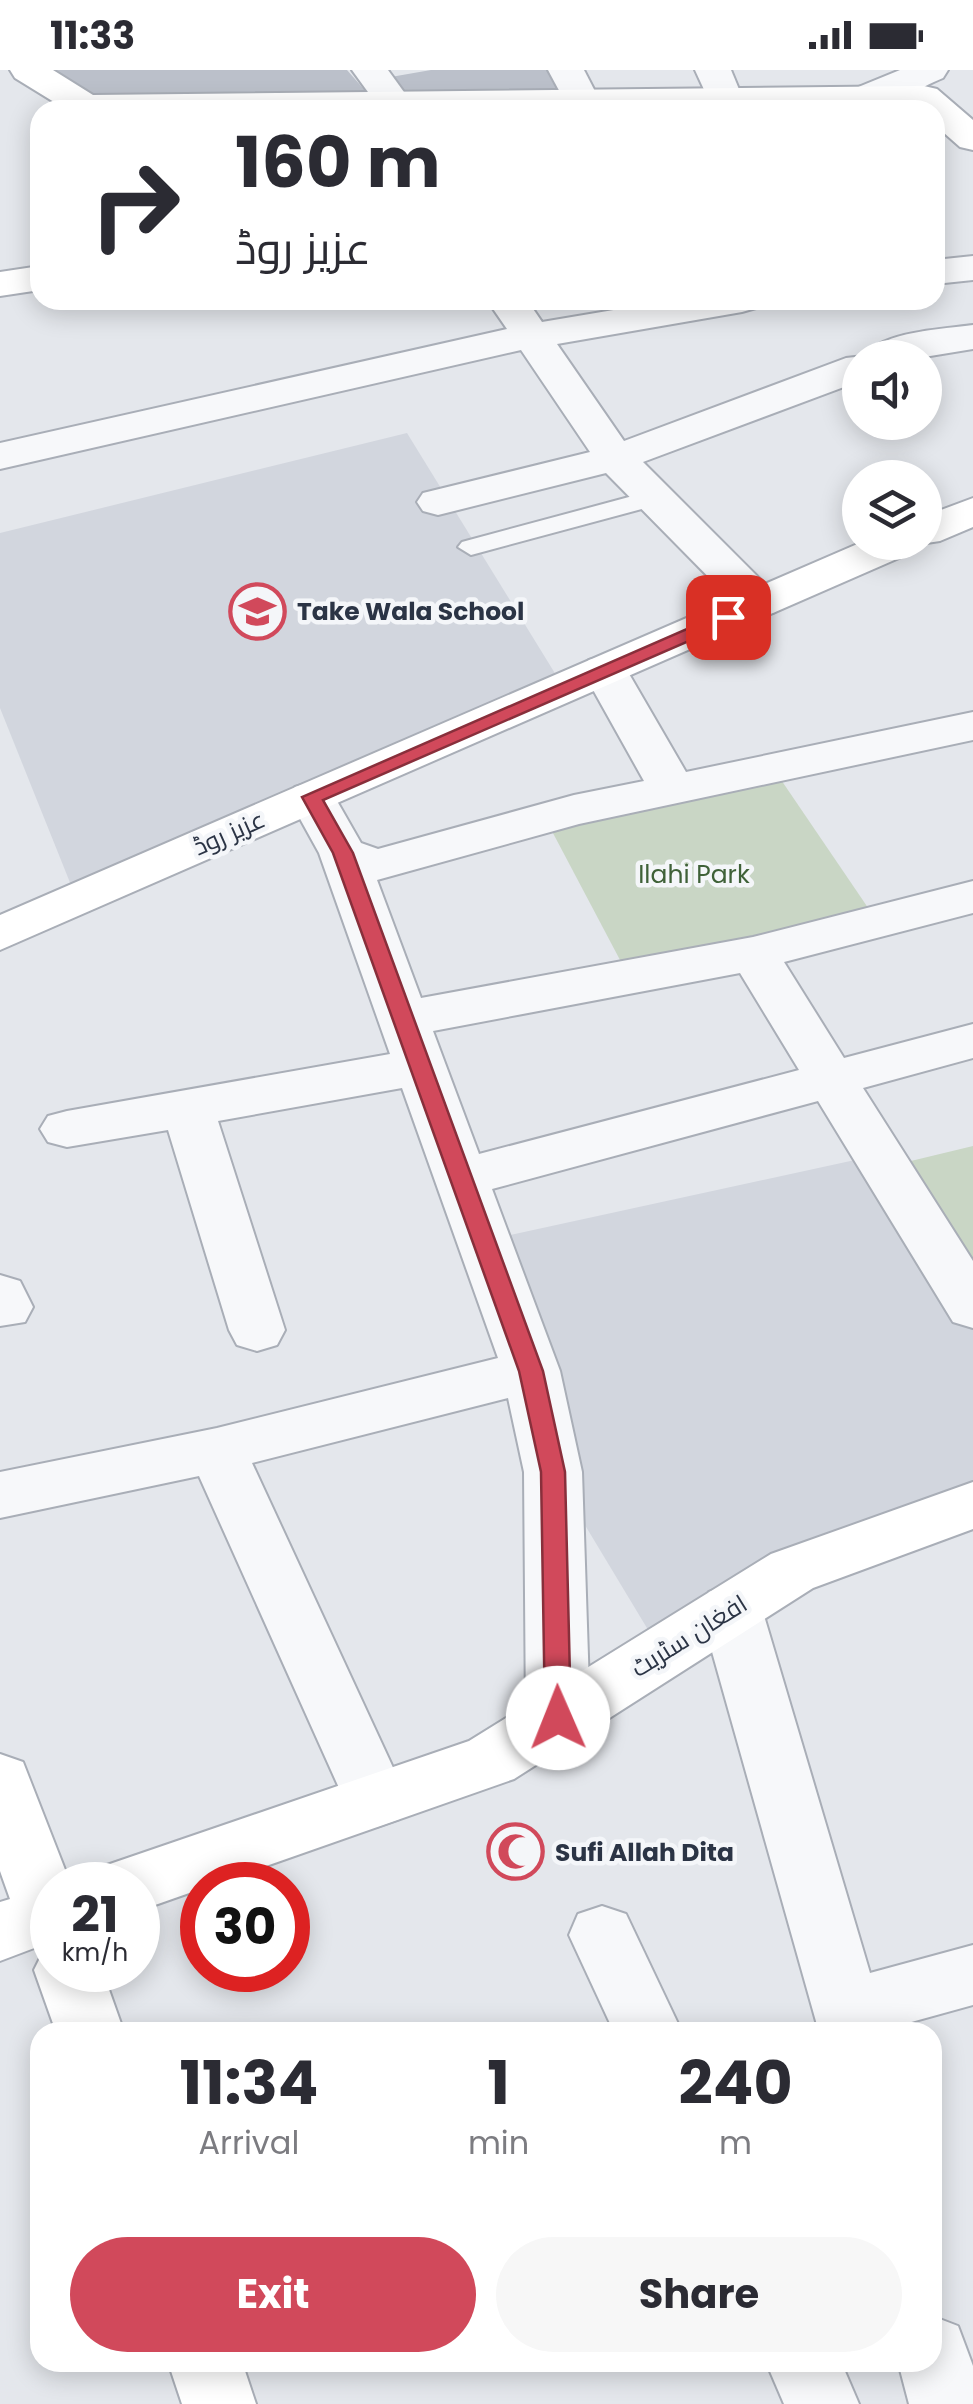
<!DOCTYPE html>
<meta charset="utf-8">
<style>
body{margin:0;font-family:Poppins,Cairo,sans-serif;background:#f7f7f7;color:#2b2b33;height:100vh;display:flex;flex-direction:column;font-size:38px;white-space:nowrap}
*{box-sizing:border-box;margin:0}
p{font-size:32px;color:#7c7c81}
.icon{flex:none;width:55px;height:55px;fill:none;stroke:currentColor;stroke-width:2;stroke-linecap:round;stroke-linejoin:round}
.map{position:relative;flex:1;overflow:hidden}
.side{position:absolute;left:30px;top:1952px;width:912px;height:350px;display:flex;flex-direction:column;background:#fff;border-radius:30px;box-shadow:0 5px 25px #0003}
.side>*{flex:none}
.hud{position:absolute;left:30px;top:30px;width:915px;height:210px;border-radius:30px;box-shadow:0 5px 25px #0003;background:#fff;color:#2b2b33;overflow:hidden}
.tools{position:absolute;left:842px;top:270px;display:grid;gap:20px}
.tools a{display:grid;place-items:center;width:100px;height:100px;border-radius:50%;background:#fff;box-shadow:0 5px 25px #0003;font-size:50px}
.speed{position:absolute;left:30px;top:1792px;display:flex;gap:20px;font-size:50px;font-weight:700;text-align:center}
.speed>*{display:grid;place-content:center;width:130px;height:130px;border-radius:50%;background:#fff;box-shadow:0 5px 25px #0003;line-height:1}
.speed small{font-size:25px;font-weight:400}
.speed .limit{border:15px solid #d22;background:#fff;color:#111}
.pin{position:absolute;display:grid;place-items:center;width:85px;height:85px;color:#fff;margin:-42px;border-radius:20px;box-shadow:0 5px 15px #0006}
.me{position:absolute;width:110px;margin:-55px;rotate:359deg;stroke-linejoin:round;filter:drop-shadow(0 0 8px #0008)}
.turn{display:flex;align-items:center;gap:35px;height:210px;padding:0 40px;font-size:45px}
.turn .icon{width:130px;height:130px;stroke-width:2.5}
.turn b{display:block;font-size:70px;line-height:85px}
.eta{display:flex;justify-content:space-evenly;align-items:center;height:170px;text-align:center}
.eta b{font-size:60px;font-weight:700;line-height:70px}
.action{display:flex;gap:20px;margin-top:auto;padding:20px 40px}
.action a{flex:1;height:115px;border-radius:60px;background:#d1495b;color:#fff;font-size:40px;font-weight:700;line-height:115px;text-align:center}
.action a+a{background:#f7f7f7;color:#2b2b33}
.status{display:flex;justify-content:space-between;align-items:center;height:70px;padding:0 50px;background:#fff;direction:ltr}
.status svg{height:28px;fill:currentColor}
.map>svg:first-child{display:block}
.built{fill:#d2d6de}
.green{fill:#c9d6c5}
.building{fill:#bbc0ca}
.lines{fill:none;stroke-linecap:round;stroke-linejoin:round}
.lane-casing{stroke:#a9aeb7;stroke-width:4}
.street-casing{stroke:#a9aeb7;stroke-width:4}
.secondary-casing{stroke:#a9aeb7;stroke-width:4}
.lane{fill:#f7f8fa;fill-rule:evenodd}
.street{fill:#f7f8fa;fill-rule:evenodd}
.secondary{fill:#fff;fill-rule:evenodd}
.route{fill:#d1495b;stroke:#882f3b;stroke-width:2.5}
.labels{text-anchor:middle;dominant-baseline:central;stroke-width:9;stroke-linejoin:round;paint-order:stroke}
.poi-label{font-size:25px;font-weight:bold;fill:#2b3445;stroke:#f4f6f9;text-anchor:start}
.street-label{font-size:25px;fill:#2b3445;stroke:#f4f6f9}
.park-label{font-size:25px;fill:#3f6138;stroke:#f4f6f9}
</style>
<div class="status"><b>11:33</b><svg viewBox="0 0 49 12"><path d="M0 12V9h3v3zM5 12V6h3v6zM10 12V3h3v9zM15 12V0h3v12zM26 1h20v11H26zM47 4h2v5h-2z"/></svg></div>
<div class="map">
<svg width="973" height="2334" viewBox="0 0 973 2334">
<rect width="100%" height="100%" fill="#e4e7ec"/>
<g class="built">
<polygon points="407,363 564,618 77,830 0,638 0,463"/>
<polygon points="878,1085 973,1237 973,1435 662,1583 553,1402 483,1171"/>
</g>
<g class="green">
<polygon points="773,698 877,851 629,907 545,748"/>
<polygon points="973,1076 973,1237 886,1097"/>
</g>
<g class="building">
<polygon points="49,0 347,0 369,25 92,29"/>
<polygon points="431,0 559,0 568,23 401,27 385,8"/>
</g>
<g class="lines">
<defs>
<polygon id="lane" points="655,420 664,423 668,428 664,433 471,485 458,477 462,472"/>
<g id="street">
<polygon points="352,0 388,0 417,40 381,40"/>
<polygon points="548,0 584,0 600,31 595,39 569,39"/>
<polygon points="695,0 731,0 743,29 738,37 725,40 712,37"/>
<path d="M900,0H948L943,8C916,19 880,43 851,36L846,28L851,20Z"/>
<polygon points="973,186 973,210 935,214 935,190"/>
<path d="M487,230H527L542,252L673,230H762L756,238L742,242L557,274L624,371L846,288L864,286C883,261 944,259 973,255V279L918,288H860V311L643,392L775,524L781,533L775,542L759,546L743,542L606,403L438,445L423,441L417,432L423,423L590,382L521,280L0,399V373L507,259Z"/>
<path d="M605,586L621,590L686,702L973,642V670L579,754L377,810L421,928L753,867L973,811V843L784,892L844,988L973,954V988L863,1018L973,1191V1258L953,1252L818,1031L492,1119L560,1301L582,1402L590,1648L580,1666L558,1674L536,1666L526,1648L524,1402L508,1328L252,1393L408,1730L399,1749L376,1757L353,1749L199,1406L0,1448V1402L217,1358L498,1288L402,1018L218,1051L285,1260L277,1275L257,1281L237,1275L229,1260L168,1060L67,1077L48,1072L40,1059L48,1046L67,1041L390,984L319,783L288,727L295,717L312,712L329,717L361,773L378,779L574,725L644,711L582,600L589,590ZM740,903L799,1000L479,1084L433,961Z"/>
<polygon points="0,1205 20,1211 33,1237 25,1252 0,1256"/>
<polygon points="731,1514 753,1522 762,1539 870,1903 973,1875 973,1935 886,1959 887,1962 819,1962 700,1539 709,1522"/>
<polygon points="602,1836 626,1844 682,1962 614,1962 569,1865 578,1844"/>
<polygon points="932,2246 958,2256 973,2296 973,2334 909,2334 898,2292 932,2292"/>
<polygon points="766,2292 841,2292 859,2334 784,2334"/>
</g>
<g id="secondary">
<polygon points="10,0 53,0 93,25 924,16 937,19 973,50 973,80 960,77 935,55 935,40 915,38 67,40 15,8"/>
<polygon points="40,196 40,220 0,226 0,202"/>
<polygon points="973,428 973,457 940,471 920,474 915,481 0,880 0,845 862,472 925,472 925,446"/>
<polygon points="973,1412 973,1459 813,1518 514,1709 138,1841 138,1815 97,1815 107,1795 469,1671 771,1484"/>
<polygon points="0,1684 23,1692 71,1815 52,1815 52,1900 102,1900 124,1962 56,1962 34,1900 44,1880 37,1877 0,1891 0,1832 10,1829 0,1801"/>
<polygon points="168,2292 242,2292 256,2334 182,2334"/>
</g>
</defs>
<use href="#lane" class="lane-casing"/>
<use href="#street" class="street-casing"/>
<use href="#secondary" class="secondary-casing"/>
<use href="#lane" class="lane"/>
<use href="#street" class="street"/>
<use href="#secondary" class="secondary"/>
</g>
<polygon class="route" points="728,541 735,543 735,551 323,730 353,783 543,1301 565,1402 571,1648 567,1655 558,1659 549,1655 545,1648 541,1402 519,1301 333,783 302,727"/>
<defs>
<symbol id="school-ring" viewBox="-11 -11 22 22"><circle r="9.5" fill="#f4f6f9" stroke="#d1495b" stroke-width="1.5"/><path d="M0-5L7-2L0 1L-7-2ZM-4 1L0 2.5L4 1V4Q0 6-4 4Z" fill="#d1495b"/></symbol>
<symbol id="mosque-ring" viewBox="-11 -11 22 22"><circle r="9.5" fill="#f4f6f9" stroke="#d1495b" stroke-width="1.5"/><path d="M3.5-4.9A6 6 0 1 0 3.5 4.9A5 5 0 1 1 3.5-4.9Z" fill="#d1495b"/></symbol>
</defs>
<g fill-rule="evenodd">
<use href="#school-ring" x="226" y="510" width="63" height="63"/>
<use href="#mosque-ring" x="484" y="1750" width="63" height="63"/>
</g>
<g class="labels">
<g class="poi-label">
<text x="297" y="541">Take Wala School</text>
<text x="555" y="1782">Sufi Allah Dita</text>
</g>
<g class="street-label">
<text transform="translate(229 763) rotate(-24)">عزیز روڈ</text>
<text transform="translate(689 1566) rotate(-32)">افغان سٹریٹ</text>
</g>
<g class="park-label">
<text x="694" y="804">Ilahi Park</text>
</g>
</g>
</svg>
<div class="tools">
<a><svg class="icon" aria-label="sound" viewBox="0 0 24 24"><path d="M4 9h4l5-4v14l-5-4H4zM17 9q2 3 0 6"/></svg></a>
<a><svg class="icon" aria-label="layers" viewBox="0 0 24 24"><path d="M12 4l9 5-9 5-9-5zM3 14l9 5 9-5"/></svg></a>
</div>
<div class="speed"><div>21<small>km/h</small></div><div class="limit">30</div></div>
<div class="pin" style="left:728px;top:547px;background:#d93025"><svg class="icon" aria-label="arrive" viewBox="0 0 24 24"><path d="M6 21V4h12l-3 4 3 4H6"/></svg></div>
<svg class="me" style="left:558px;top:1648px" viewBox="-20 -20 40 40"><circle r="19" fill="#fff"/><path d="M0-13L10 11 0 6-10 11z" fill="#d1495b"/></svg>
<div class="hud">
<div class="turn"><svg class="icon" aria-label="right" viewBox="0 0 24 24"><path d="M7 20v-9h11M14 6l5 5-5 5"/></svg><div><b>160 m</b>عزیز روڈ</div></div>
</div>
<section class="side">
<div class="eta">
<div><b>11:34</b><p>Arrival</p></div>
<div><b>1</b><p>min</p></div>
<div><b>240</b><p>m</p></div>
</div>
<div class="action"><a>Exit</a><a>Share</a></div>
</section>
</div>
